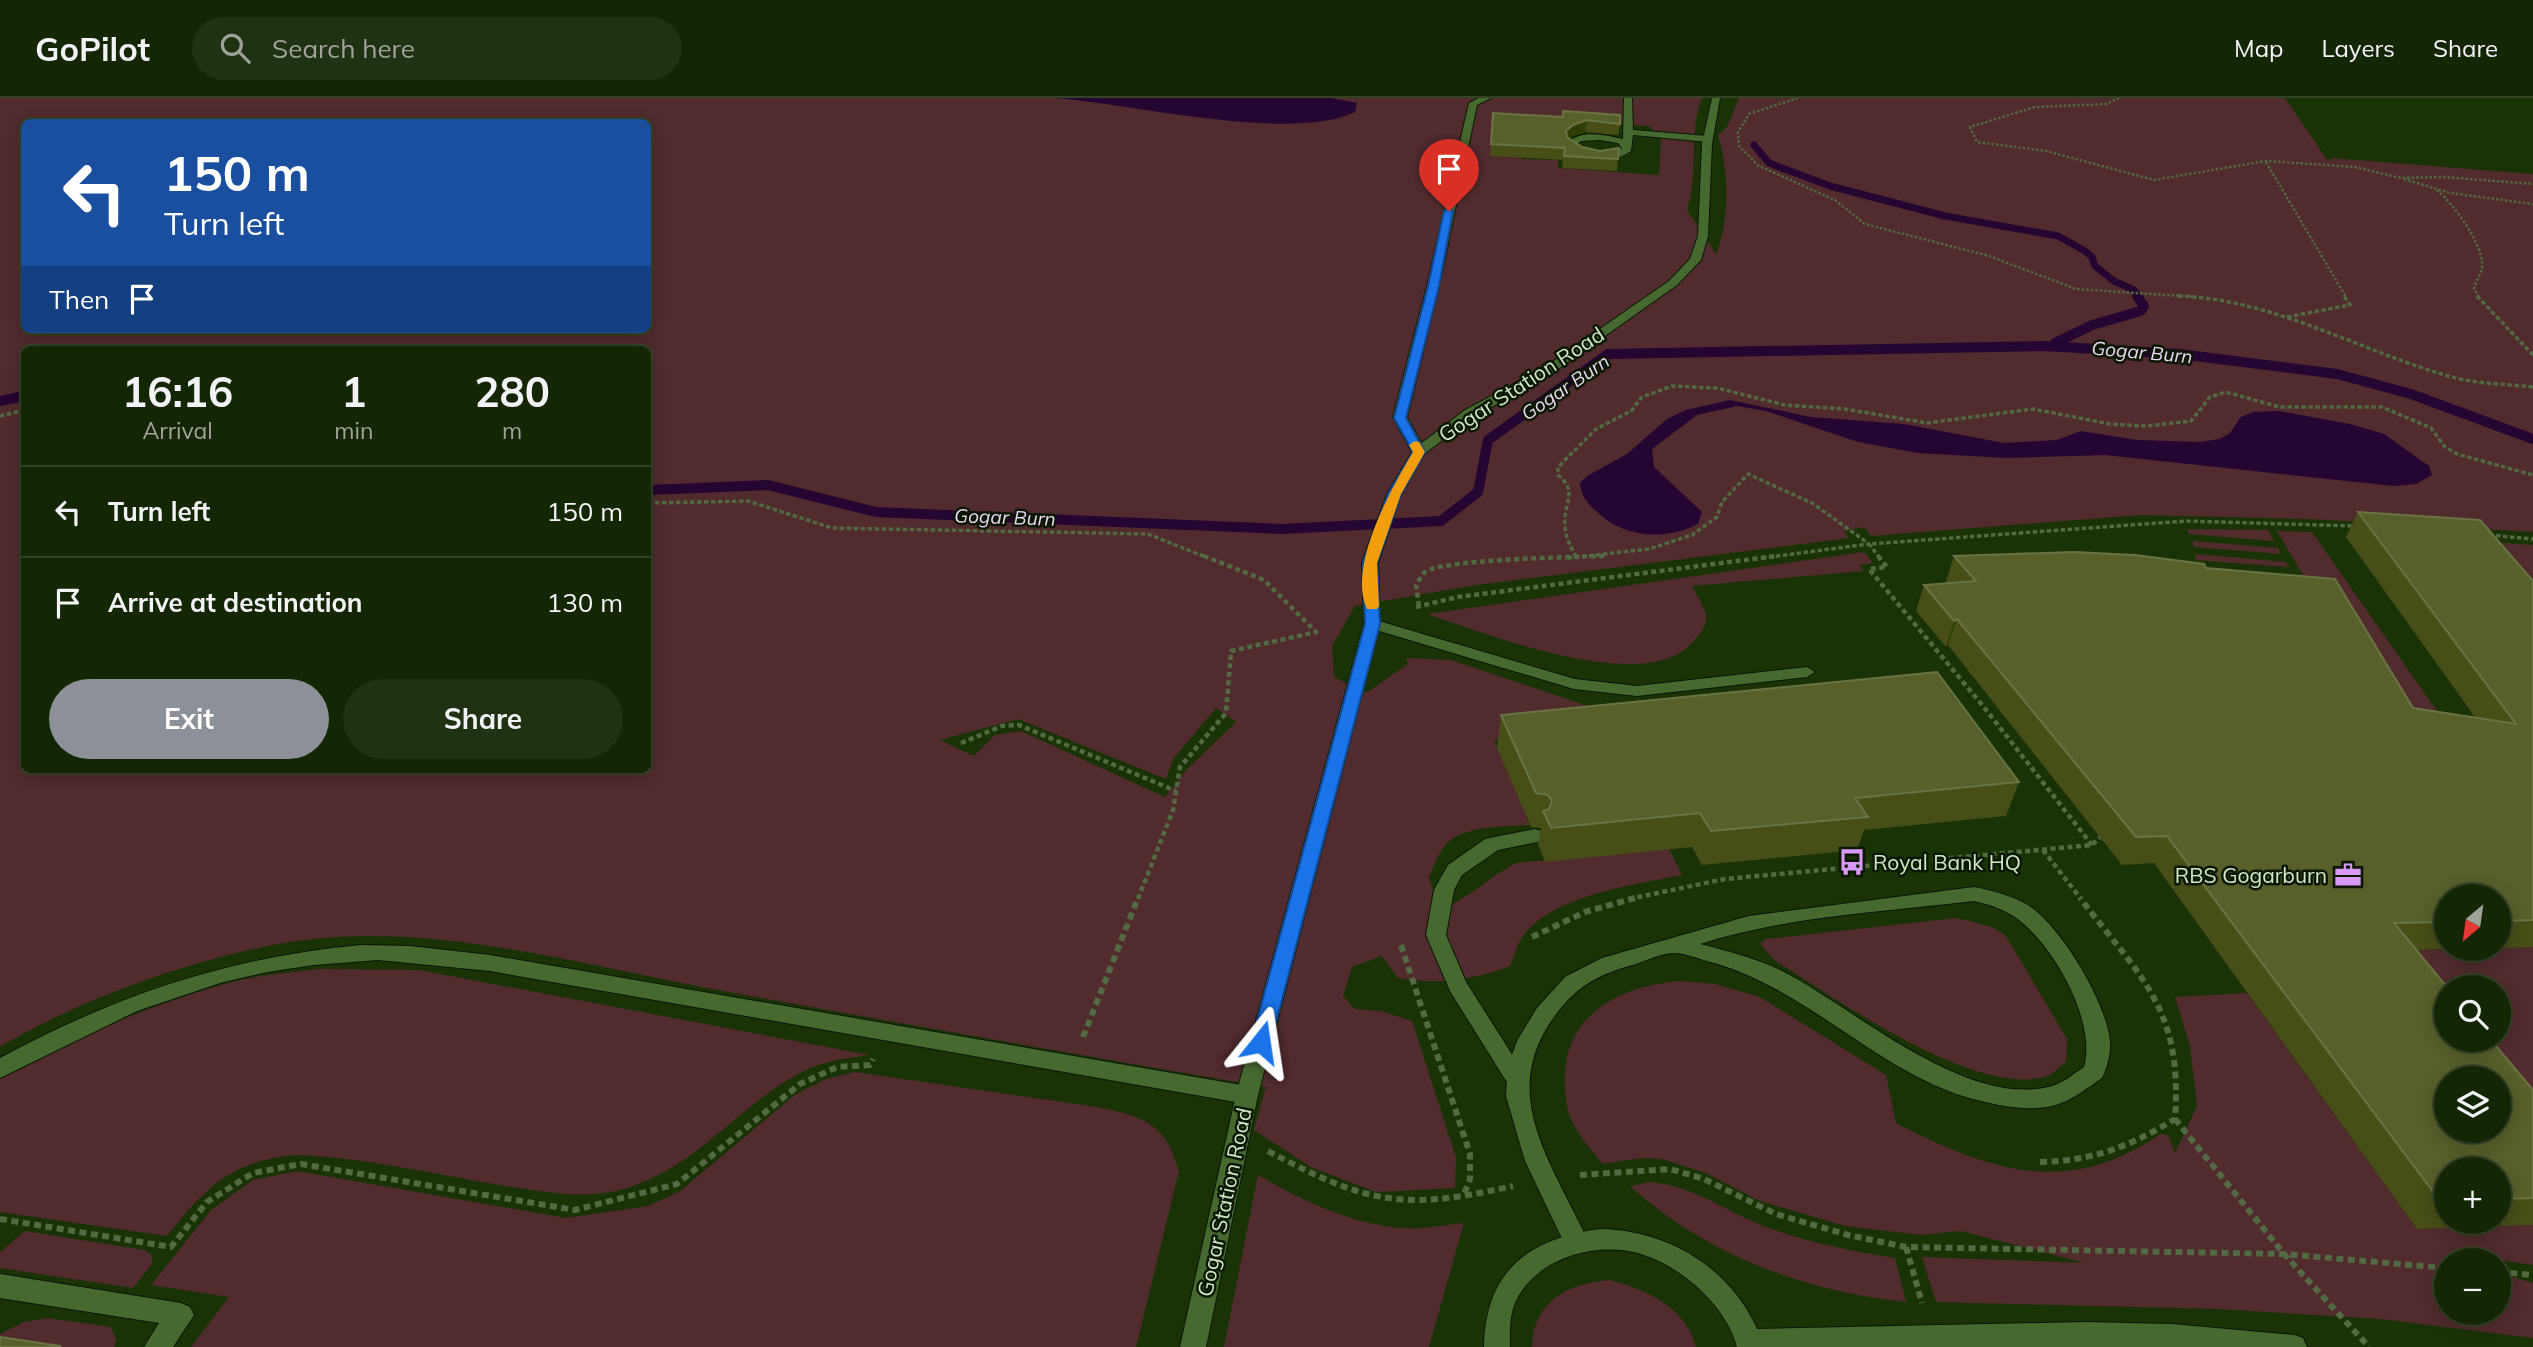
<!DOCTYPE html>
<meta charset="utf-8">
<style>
body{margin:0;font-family:Mulish,sans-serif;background:#213213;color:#f1f3f6;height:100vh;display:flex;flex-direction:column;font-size:26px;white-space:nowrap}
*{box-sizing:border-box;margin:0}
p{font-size:23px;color:#9da59a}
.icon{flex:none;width:38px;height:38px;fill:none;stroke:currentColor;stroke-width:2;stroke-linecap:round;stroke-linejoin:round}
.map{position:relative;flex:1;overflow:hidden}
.panel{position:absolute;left:21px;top:248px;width:630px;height:427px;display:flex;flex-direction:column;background:#142604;border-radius:10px;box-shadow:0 4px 18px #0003,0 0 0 2px #334326}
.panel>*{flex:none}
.top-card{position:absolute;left:21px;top:21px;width:630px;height:214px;border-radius:10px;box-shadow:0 4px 18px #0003,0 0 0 2px #334326;background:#1a4fa0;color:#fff;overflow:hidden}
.needle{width:46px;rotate:209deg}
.fabs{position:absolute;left:2434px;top:786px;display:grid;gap:14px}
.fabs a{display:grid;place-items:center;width:77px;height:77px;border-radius:50%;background:#142604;box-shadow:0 4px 18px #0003,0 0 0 2px #334326;font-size:35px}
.pin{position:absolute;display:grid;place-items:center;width:60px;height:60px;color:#fff;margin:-72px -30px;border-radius:50% 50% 50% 0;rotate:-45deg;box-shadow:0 0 7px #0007}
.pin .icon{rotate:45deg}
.me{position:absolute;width:77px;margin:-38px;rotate:15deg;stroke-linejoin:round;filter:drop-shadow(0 0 5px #0008)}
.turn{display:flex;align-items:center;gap:24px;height:147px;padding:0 28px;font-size:32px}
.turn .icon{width:91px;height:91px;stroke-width:2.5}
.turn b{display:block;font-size:49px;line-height:60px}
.then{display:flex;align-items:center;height:66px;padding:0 28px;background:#0003;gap:14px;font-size:26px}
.eta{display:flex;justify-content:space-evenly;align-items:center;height:119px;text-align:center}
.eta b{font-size:42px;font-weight:700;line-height:49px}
.primary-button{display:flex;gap:14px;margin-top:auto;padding:14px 28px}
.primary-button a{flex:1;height:80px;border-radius:42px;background:#8c9099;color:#fff;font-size:28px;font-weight:700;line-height:80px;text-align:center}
.primary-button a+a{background:#213213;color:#f1f3f6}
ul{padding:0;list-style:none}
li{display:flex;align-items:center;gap:21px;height:91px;padding:0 28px;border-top:2px solid #334326}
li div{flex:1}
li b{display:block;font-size:26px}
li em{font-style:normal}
header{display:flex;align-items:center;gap:42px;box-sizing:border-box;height:98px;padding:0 35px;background:#142604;border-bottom:2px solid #334326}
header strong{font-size:33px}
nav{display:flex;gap:38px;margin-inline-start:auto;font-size:24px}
.search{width:490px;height:63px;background:#213213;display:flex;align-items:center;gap:18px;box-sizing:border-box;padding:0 24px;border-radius:38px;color:#9da59a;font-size:26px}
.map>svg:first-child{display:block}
.green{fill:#512b2e;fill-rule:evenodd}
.water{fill:#250531}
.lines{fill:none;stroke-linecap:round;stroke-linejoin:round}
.stream-far1{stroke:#250531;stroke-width:7}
.stream{stroke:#250531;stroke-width:10}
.lane-casing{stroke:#081900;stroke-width:2}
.street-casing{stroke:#081900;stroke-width:2}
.secondary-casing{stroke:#081900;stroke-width:2}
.path-far3{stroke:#526a41;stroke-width:2.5;stroke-dasharray:2.5 2;stroke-linecap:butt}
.path-far2{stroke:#526a41;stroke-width:3.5;stroke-dasharray:4.5 2.5;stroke-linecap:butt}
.path-far1{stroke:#526a41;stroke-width:4.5;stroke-dasharray:5 3.5;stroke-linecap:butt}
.path{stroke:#526a41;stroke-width:6;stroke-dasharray:7 4.5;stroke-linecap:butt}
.lane{fill:#466930;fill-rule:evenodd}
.street{fill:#466930;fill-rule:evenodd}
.secondary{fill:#466930;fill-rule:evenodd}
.wall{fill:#484e18;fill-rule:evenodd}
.shaded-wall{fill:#303d09}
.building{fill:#575f2b;stroke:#6a7443;stroke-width:2;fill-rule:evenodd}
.route{fill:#1a73e8;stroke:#114b97;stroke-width:2}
.slow{fill:#f59e0b}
.labels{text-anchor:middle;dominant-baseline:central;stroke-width:5;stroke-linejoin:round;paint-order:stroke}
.far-water-label{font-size:19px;font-style:italic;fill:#ebd7f5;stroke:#0a1802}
.street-label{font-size:21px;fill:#d2e7c7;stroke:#0a1802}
.poi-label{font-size:21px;fill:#d2e7c7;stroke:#0a1802;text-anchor:start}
</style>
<header>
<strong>GoPilot</strong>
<div class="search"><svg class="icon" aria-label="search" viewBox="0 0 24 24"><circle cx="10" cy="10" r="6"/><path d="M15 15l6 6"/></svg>Search here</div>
<nav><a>Map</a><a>Layers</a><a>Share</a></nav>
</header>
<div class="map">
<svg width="2533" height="1249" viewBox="0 0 2533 1249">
<rect width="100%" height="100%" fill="#1a3306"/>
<g class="green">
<path d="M0,0H1702C1688,35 1699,75 1687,112L1716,156C1730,122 1729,72 1718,37L1727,29L1739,0H2285L2328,63L2331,60L2533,76V434L2308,421L2141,417L1871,438L1864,429L1844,433L1849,440L1476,487L1355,508L1332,548L1334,579L1366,595L1408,566L1406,560L1451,562L1603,613L1585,634L1494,642L1530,727C1509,728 1470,728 1452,741C1440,749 1434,767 1429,780L1434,795L1453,806C1475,794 1493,777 1516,765L1669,751L1682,777C1634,787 1553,797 1523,838C1517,846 1514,859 1510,868C1475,882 1435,887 1398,880L1382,858L1352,869L1343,898L1355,911L1381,913L1412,923L1456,1059L1455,1090L1376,1094L1311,1069L1254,1032L1266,989C1080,957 893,924 707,890C581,866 441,827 313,841C215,852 85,898 0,949ZM1556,23L1649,28L1661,42L1659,77L1558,70V62L1522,61L1521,48ZM24,24H648V231H24ZM24,252H648V672H24ZM1216,610L1236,624L1186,672L1165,699L1021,633L995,637L974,658L940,642L1018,621L1166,681L1173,661Z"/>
<polygon points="2187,431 2268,432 2274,443 2189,436"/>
<polygon points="2277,433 2312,434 2460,646 2397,636"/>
<polygon points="2445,441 2533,447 2533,528"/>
<polygon points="2193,443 2278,450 2281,456 2193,449"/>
<path d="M1864,454L1873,465L1859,467L1864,473L1692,488C1706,515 1716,520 1690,547C1640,597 1485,535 1427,516Z"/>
<polygon points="2195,456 2286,464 2289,469 2196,462"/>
<path d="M1957,820L1992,829L2006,838L2067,941L2066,964C2060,968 2052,977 2045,979C1970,998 1836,900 1774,862L1760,846L1766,841Z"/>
<polygon points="2533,849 2533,1048 2499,980 2447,942 2499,942 2499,889 2446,889 2376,853"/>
<path d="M318,871L419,872L870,957C850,960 827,962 808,971C741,1003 701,1067 627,1090C585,1103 542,1093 500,1087C433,1076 363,1059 295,1057C231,1063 205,1090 167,1138L0,1114V981C72,941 148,907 228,885C256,877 289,875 318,871Z"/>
<path d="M1682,883L1715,886L1760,899L1886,977L1896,1025C1987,1072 2068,1101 2160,1036L2168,1037L2175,1055L2197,1008L2190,948L2175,899L2247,895L2417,1131L2533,1127V1167L2499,1162H2446V1214H2499V1175L2533,1185V1240L2381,1221L2218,1211L1936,1204L1922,1159L2085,1165L1961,1133L1921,1137L1845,1128L1760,1103L1706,1075L1662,1061L1641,1060L1603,1066C1593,1054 1581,1041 1574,1027C1566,1013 1564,992 1565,975C1568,912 1626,887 1682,883Z"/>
<path d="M855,974L1091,1008C1139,1017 1166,1023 1179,1073L1136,1249H191L229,1199L151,1187L211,1112L253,1082L297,1073L566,1120L648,1108L679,1094L796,996L826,981Z"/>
<path d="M1258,1077C1301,1102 1349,1125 1399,1130C1420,1132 1444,1127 1464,1125L1429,1249H1224Z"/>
<path d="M1649,1084C1694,1087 1728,1115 1769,1130C1810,1145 1852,1153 1895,1160L1906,1204C1805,1194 1705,1156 1630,1088Z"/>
<polygon points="25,1133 144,1152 152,1157 152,1166 133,1190 0,1170 0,1154"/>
<path d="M1609,1182C1645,1191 1686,1209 1696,1249H1532C1533,1203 1567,1186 1609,1182Z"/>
<polygon points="48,1220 111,1229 116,1242 114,1249 0,1249 0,1236 24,1224"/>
</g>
<g class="water">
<path d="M1054,0H1331L1357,5L1355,14C1291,45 1129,5 1054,0Z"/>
<path d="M1730,302L1811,319L1904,326L2004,345L2056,342L2081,333L2137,342L2199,344L2220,341L2230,335L2241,319L2253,314L2279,313L2350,326L2384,336L2429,368L2432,377L2416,386L2394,388L2105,357L2006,360L1918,355L1858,344L1766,313L1737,308L1697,317L1652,351L1654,369L1702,414L1698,426C1664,443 1623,440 1596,413C1587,405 1581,397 1580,385L1587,378L1627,356L1667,321L1686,312Z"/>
</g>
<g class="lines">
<polyline class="stream-far1" points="1754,47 1769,65 1830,88 1945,118 2058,138 2085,153 2092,159 2095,168 2114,183 2134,192 2139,199"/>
<g class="stream">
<polyline points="2055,245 2092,227 2141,213 2144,208 2137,198"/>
<polyline points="0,303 24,298"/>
<polyline points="648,392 768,387 876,414 1282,431 1441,423 1478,394 1488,342 1608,256 2045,248 2179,256 2337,276 2411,296 2533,341"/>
</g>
<defs>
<g id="lane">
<polygon points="1479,0 1491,0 1477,7 1439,188 1407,319 1426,354 1419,358 1412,354 1393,319 1427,188 1469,5"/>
<path d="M1624,0H1632L1633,32L1708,38L1713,41L1708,44L1633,37L1631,53C1612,66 1584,65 1567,49V45C1582,31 1604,37 1623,41ZM1600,42L1618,45L1622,50C1607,59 1589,57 1576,47L1581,43Z"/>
<polygon points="1372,521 1575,581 1637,588 1807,569 1815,574 1807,579 1637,598 1574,591 1366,529 1364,526"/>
<polygon points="1535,731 1542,733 1545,738 1542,743 1498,752 1462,777 1454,792 1446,837 1466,884 1527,980 1524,986 1516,989 1508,986 1450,893 1426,837 1434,792 1448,767 1485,741"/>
<path d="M362,847L410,848L490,857L1247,988L1255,990L1258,997L1255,1004L1247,1006L490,873L378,862L314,867L267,874L220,885L137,913L0,980V960C114,898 232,858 362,847Z"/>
<polygon points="0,1176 181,1205 190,1209 194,1217 173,1249 144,1249 159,1225 0,1200"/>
</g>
<path id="street" d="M1974,789C1995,793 2018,799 2035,812C2065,837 2106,904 2110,943C2111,956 2107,970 2102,980C2090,988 2079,997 2066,1003C2039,1016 2005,1009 1977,1002C1880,978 1809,890 1710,864C1699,861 1685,855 1674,855C1662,855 1645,863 1633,867C1606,874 1584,884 1565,905C1491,989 1550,1060 1588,1143L1585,1151L1576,1154L1567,1151L1525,1063L1506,998L1508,967L1518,941L1537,910L1565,879L1602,860L1749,818ZM1974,803C1990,807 2005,811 2019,822C2054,849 2097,924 2084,969C2075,975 2063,985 2052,988C1966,1012 1855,910 1782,873C1756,860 1727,853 1700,846C1788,818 1882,814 1974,803Z"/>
<g id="secondary">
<polygon points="1712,0 1720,0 1712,46 1708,138 1701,162 1677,187 1550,277 1475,318 1424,356 1401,396 1378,465 1380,526 1258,997 1206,1249 1180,1249 1236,997 1364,526 1362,465 1387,396 1414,351 1465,312 1542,271 1669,183 1690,161 1698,138 1702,46"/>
<path d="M1600,1131C1666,1132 1729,1168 1757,1231L2085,1224L2172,1226L2294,1237L2303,1240L2307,1249H1737C1727,1209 1683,1170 1644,1157C1600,1142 1539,1158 1517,1201C1509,1216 1510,1233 1510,1249H1484C1486,1173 1527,1141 1600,1131Z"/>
</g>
</defs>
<use href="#lane" class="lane-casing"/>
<use href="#street" class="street-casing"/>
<use href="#secondary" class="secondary-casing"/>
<g class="path-far3">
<polyline points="1798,0 1749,16 1738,34 1739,48 1759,68 1835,102 1865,126 1989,158 2076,191 2197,199"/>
<polyline points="2119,0 2106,6 2035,9 1970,29 1977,44 2046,53 2154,82 2266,63 2355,69 2401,80 2444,79 2533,86"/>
<polyline points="2266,64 2346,199"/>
<polyline points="2404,81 2450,95 2533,106"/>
<path d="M2437,92C2453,106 2485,147 2482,170C2481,177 2475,183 2474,191L2479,199"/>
</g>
<g class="path-far2">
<path d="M2178,198C2273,201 2358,252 2448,278C2475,286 2506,286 2533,289"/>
<polyline points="2477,198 2533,257"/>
<polyline points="2287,219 2350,207 2344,198"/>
<polyline points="0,318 24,312"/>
<polyline points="648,405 748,403 832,430 1148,436 1208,460"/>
<polyline points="2489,437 2533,441"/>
<path d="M1576,459C1571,449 1565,439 1565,427C1563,405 1579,395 1558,377V369L1596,331L1631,313L1642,299L1672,288L1717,290L1785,307L1845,311L1927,325L2033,311L2110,326L2145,328L2191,323L2210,299L2226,294L2280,309H2382L2431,330L2445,349L2457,356L2533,377"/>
<polyline points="1568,460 1649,451 1692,437 1717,419 1722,404 1748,376 1812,405 1869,446"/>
<polyline points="1762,460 1869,446"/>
<polyline points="1880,460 1869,446 2186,423 2354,428"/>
</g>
<g class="path-far1">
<polyline points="1878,458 1887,469 1869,471 1983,608 2092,747"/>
<path d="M1419,508L1416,487C1419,483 1422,476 1425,474C1443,461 1575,459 1604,458"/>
<polyline points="1416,509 1458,499 1776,458"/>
<polyline points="961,645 1002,628 1019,627 1176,693"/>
<polyline points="2043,752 2081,801"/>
<polyline points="1138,801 1173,712 1180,669 1226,615 1231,553 1316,534 1264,482 1204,458"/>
<polyline points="1629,801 1725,781 2092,747 2100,739"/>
</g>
<g class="path">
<polyline points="1532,839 1585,814 1635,800"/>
<polyline points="1401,847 1470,1056 1470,1081 1463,1099"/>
<polyline points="1083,939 1138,800"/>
<polyline points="2175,1021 2284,1156 2369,1249"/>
<path d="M1268,1053C1368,1106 1402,1113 1513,1088"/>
<path d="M2040,1064C2093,1063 2131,1048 2175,1021C2183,911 2142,881 2080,800"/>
<polyline points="1580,1077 1670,1071 1704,1081 1776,1116 1848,1137 1906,1149 2284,1156 2446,1170"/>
<polyline points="0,1121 171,1149 207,1104 253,1075 301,1066 575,1112 677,1086 800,986 837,969 870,967 873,961"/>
<polyline points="1906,1149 1922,1205"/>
<polyline points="2499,1174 2533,1177"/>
</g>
<use href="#lane" class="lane"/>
<use href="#street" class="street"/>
<use href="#secondary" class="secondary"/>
</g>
<g class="wall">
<polygon points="1493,15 1563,19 1620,26 1618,37 1586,34 1572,38 1569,41 1582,49 1618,61 1617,73 1562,70 1563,62 1490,58"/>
<path d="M2358,414L2533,483V849L2499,850V798H2446V850H2473L2416,852L2533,992V1127L2417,1131L2154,765L2122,767L1948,547L1946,549L1916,513L1924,487L1947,485L1946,483L1954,458L2206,470L2413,610L2475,619L2346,439ZM2446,1071H2499V1124H2446Z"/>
<polygon points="1501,617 2019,684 2006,718 1864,732 1857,752 1702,767 1692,749 1545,764 1538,746 1541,730 1531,729 1497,650"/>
</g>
<g class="shaded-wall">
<polygon points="1587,22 1586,34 1572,38 1564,45 1566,33 1573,27"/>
<polygon points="1957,521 1948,547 1946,549 1954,523"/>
</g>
<g class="building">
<polygon points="1563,13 1620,17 1620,26 1587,22 1573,27 1566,33 1567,39 1582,49 1600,53 1619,50 1618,61 1564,58 1565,50 1491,46 1493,15 1563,19"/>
<path d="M2358,414L2480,422L2533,483V822L2499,823V798H2446V824L2394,825L2447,889L2446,942H2491L2533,992V1100L2499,1101V1071H2446V1103H2440L2167,738L2136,739L1957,521L1954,523L1924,487L1976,483L1954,458L2074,454L2135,457L2204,466L2206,470L2335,481L2413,610L2516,626ZM2446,980H2499V1032H2446Z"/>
<polygon points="1937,574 2019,684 1855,700 1868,719 1711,733 1700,715 1551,730 1543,713 1549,711 1552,703 1548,697 1536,695 1501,617"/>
<polygon points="0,1239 60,1248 59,1249 0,1249"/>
</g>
<polygon class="route" points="1449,110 1453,113 1439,188 1406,320 1425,354 1401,396 1377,465 1380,526 1271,944 1268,950 1253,950 1251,944 1365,526 1363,465 1388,396 1413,354 1394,320 1428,188 1444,113"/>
<path class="slow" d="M1415,343L1419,344L1425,354L1401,396L1377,465L1379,508L1377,511H1367C1347,469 1391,391 1413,354L1409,347Z"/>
<defs>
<symbol id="bus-bare" viewBox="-9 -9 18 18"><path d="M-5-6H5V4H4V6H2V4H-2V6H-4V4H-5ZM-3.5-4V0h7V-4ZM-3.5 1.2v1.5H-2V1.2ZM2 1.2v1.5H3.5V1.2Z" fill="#d99af7" stroke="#0a1802" stroke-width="2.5" paint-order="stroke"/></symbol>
<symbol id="office-bare" viewBox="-9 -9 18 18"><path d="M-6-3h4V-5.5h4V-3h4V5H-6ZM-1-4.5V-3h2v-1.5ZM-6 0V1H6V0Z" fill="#d99af7" stroke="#0a1802" stroke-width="2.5" paint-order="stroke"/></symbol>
</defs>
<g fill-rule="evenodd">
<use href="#bus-bare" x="1833" y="745" width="38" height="38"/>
<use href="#office-bare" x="2329" y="758" width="38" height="38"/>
</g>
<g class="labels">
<g class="far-water-label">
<text transform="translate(2142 254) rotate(5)">Gogar Burn</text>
<text transform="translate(1565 289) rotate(-34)">Gogar Burn</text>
<text transform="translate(1005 419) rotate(2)">Gogar Burn</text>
</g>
<g class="street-label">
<text transform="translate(1521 286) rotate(-33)">Gogar Station Road</text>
<text transform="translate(1224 1104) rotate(-78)">Gogar Station Road</text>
</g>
<g class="poi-label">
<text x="1873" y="764">Royal Bank HQ</text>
<text x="2327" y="777" text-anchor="end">RBS Gogarburn</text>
</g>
</g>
</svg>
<div class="fabs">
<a><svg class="needle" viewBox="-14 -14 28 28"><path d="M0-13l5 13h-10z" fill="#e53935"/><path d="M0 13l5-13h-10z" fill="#9da59a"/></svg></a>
<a><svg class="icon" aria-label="search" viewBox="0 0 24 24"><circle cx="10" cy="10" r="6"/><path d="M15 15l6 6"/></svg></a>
<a><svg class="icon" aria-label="layers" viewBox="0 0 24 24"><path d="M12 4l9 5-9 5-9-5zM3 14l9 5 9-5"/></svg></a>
<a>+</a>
<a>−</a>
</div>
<div class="pin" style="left:1449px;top:113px;background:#d93025"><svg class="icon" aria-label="arrive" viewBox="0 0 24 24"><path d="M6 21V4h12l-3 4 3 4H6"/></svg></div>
<svg class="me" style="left:1261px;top:944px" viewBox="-20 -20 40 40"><path d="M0-17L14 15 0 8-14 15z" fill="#1a73e8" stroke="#fff" stroke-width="4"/></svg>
<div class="top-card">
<div class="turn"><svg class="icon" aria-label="left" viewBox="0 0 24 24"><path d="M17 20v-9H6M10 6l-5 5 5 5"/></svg><div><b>150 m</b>Turn left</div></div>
<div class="then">Then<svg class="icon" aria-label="arrive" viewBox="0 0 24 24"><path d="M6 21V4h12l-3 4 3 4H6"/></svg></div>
</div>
<section class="panel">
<div class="eta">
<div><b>16:16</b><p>Arrival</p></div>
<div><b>1</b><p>min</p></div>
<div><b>280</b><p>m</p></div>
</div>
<ul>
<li><svg class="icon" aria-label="left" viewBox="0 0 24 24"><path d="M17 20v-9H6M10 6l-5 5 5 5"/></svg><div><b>Turn left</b></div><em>150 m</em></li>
<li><svg class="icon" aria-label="arrive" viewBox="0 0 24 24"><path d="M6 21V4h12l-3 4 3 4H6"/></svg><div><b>Arrive at destination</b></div><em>130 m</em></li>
</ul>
<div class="primary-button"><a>Exit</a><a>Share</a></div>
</section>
</div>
